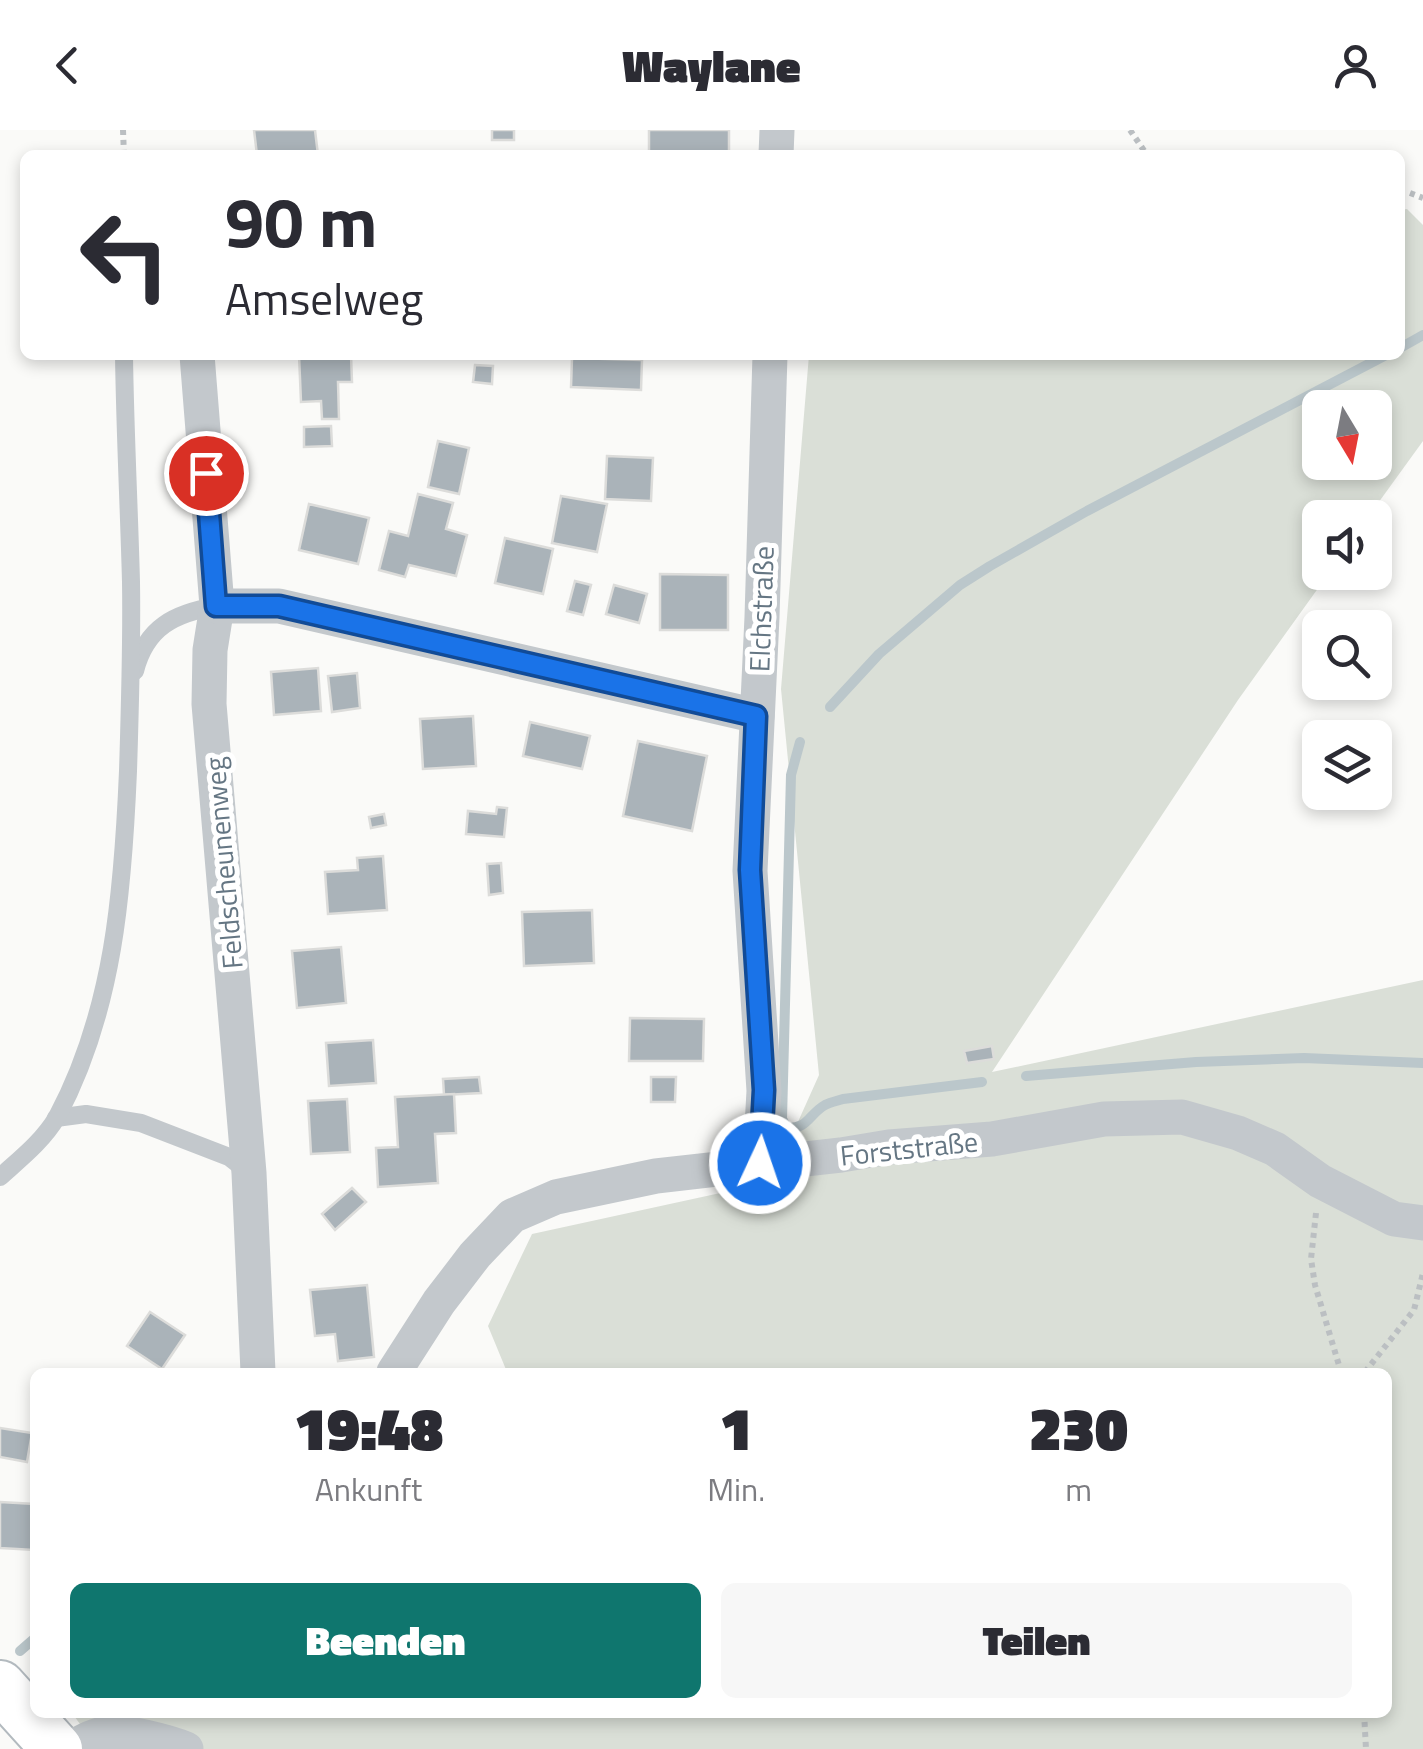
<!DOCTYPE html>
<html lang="de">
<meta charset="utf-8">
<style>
body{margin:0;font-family:"Titillium Web",sans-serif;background:#f7f7f7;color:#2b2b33;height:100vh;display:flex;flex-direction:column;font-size:38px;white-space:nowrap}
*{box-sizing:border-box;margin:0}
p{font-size:32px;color:#7c7c81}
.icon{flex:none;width:55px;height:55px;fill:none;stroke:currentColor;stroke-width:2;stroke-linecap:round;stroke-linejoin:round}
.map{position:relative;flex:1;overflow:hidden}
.panel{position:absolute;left:30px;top:1238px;width:1362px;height:350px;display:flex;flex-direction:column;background:#fff;border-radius:15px;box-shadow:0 5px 15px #0003}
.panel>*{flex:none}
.hud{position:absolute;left:20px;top:20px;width:1385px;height:210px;border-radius:15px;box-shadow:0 5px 15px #0003;background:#fff;color:#2b2b33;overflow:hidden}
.needle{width:65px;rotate:170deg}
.fabs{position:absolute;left:1302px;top:260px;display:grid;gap:20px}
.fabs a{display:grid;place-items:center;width:90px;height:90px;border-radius:15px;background:#fff;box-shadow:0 5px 15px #0003;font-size:50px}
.pin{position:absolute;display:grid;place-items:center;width:85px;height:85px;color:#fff;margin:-42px;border:5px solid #fff;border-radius:50%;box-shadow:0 2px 10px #0007}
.me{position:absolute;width:110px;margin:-55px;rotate:3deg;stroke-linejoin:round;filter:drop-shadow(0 0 8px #0008)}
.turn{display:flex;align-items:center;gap:35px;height:210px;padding:0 40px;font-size:45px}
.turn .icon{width:130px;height:130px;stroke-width:2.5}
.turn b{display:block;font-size:70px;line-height:85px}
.eta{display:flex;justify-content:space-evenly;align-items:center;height:170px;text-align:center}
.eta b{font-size:60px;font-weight:800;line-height:70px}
.primary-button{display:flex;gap:20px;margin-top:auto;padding:20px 40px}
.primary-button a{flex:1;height:115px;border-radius:15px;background:#0f766e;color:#fff;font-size:40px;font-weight:800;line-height:115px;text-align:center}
.primary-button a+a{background:#f7f7f7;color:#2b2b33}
header{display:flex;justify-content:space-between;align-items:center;height:130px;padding:0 40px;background:#fff;font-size:45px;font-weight:800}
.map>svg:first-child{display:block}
.green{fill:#dadfd7;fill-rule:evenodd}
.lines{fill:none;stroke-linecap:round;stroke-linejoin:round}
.stream{stroke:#bbc7cb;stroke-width:10}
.building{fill:#aab3b9;stroke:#dcdcda;stroke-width:2.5}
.secondary-casing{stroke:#b3babf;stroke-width:54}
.path{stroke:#bbbfc2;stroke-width:6;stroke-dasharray:5 5;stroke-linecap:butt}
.service{stroke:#c3c8cc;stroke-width:18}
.minor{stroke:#c3c8cc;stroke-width:35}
.secondary{stroke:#fff;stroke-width:50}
.route-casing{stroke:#114b97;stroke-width:25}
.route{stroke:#1a73e8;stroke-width:18}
.labels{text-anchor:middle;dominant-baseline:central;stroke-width:10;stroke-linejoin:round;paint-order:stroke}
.street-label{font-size:28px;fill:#657683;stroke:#fff}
</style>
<header><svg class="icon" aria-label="back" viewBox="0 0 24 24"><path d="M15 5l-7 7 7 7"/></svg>Waylane<svg class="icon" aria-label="person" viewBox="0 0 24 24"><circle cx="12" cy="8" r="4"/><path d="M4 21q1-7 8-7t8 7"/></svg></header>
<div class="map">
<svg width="1423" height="1619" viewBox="0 0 1423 1619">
<rect width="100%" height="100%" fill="#fafaf8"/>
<path class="green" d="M1407,79L1423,95V311L1368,387L1320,388V442L1329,443L1238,570L992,942L1423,850V1619H98L72,1583L1388,1582V1242H507L488,1196L532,1104L771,1052L819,945L781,559L809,225H1400V80ZM1320,278H1375V332H1320Z"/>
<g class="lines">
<g class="stream">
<polyline points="1400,218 1423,205"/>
<polyline points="830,577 879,524 960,455 990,436 1087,381 1386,225"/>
<path d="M800,612L791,645L782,989L787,998C808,999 809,984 825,975C831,972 837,971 843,969L982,952"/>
<polyline points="1026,946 1196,932 1304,928 1423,933"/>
<polyline points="20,1521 35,1508"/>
</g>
</g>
<g class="building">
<polygon points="254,0 315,0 318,25 257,25"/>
<rect x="492" y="0" width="22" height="10"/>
<rect x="649" y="0" width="80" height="22"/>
<polygon points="299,225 351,225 352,252 338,252 339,289 322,289 321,271 301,272"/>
<polygon points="572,228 642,230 641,260 571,257"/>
<polygon points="475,235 493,236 492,254 473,252"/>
<polygon points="331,296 332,316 304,317 304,297"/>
<polygon points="438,311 469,318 459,364 428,357"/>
<polygon points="607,326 653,328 651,371 605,369"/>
<polygon points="418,364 453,373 446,399 467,405 456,446 409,435 405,447 379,440 389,401 408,406"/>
<polygon points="561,366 607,374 597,422 552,413"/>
<polygon points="309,374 369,388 358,434 299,420"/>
<polygon points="505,408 553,419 543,464 495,453"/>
<polygon points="660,444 728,445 728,500 660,500"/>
<polygon points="575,451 591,455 583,485 567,481"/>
<polygon points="614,455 647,464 639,493 606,484"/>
<polygon points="318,538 321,581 274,585 271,542"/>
<polygon points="357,543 360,578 332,582 328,546"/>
<polygon points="473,586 476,636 423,639 420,589"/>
<polygon points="530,592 590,606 582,639 523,626"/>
<polygon points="638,611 707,626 692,701 623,686"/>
<polygon points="497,677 507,678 504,707 466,704 468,681 496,684"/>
<polygon points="384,684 386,695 371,698 369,687"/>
<polygon points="383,726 387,780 328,784 325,742 358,740 357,728"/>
<polygon points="501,733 503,763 489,765 487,734"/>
<polygon points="592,780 594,833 524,836 522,782"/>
<polygon points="341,817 346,873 297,878 292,821"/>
<polygon points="630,888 704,889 703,931 629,931"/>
<polygon points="373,910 376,953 329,956 326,913"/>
<polygon points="992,916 994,929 967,933 964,921"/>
<polygon points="479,947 481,963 444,965 443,949"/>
<polygon points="651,947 676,947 675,972 651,972"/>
<polygon points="454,964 456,1003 435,1004 438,1053 378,1057 376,1018 398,1017 395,967"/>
<polygon points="347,969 350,1022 311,1024 308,971"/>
<polygon points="352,1058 366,1072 335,1100 322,1084"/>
<polygon points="367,1155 374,1227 338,1231 335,1204 315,1206 310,1160"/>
<polygon points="150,1182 185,1205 162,1239 127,1216"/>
<polygon points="0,1298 32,1303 27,1332 0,1327"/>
<polygon points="0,1372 35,1374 34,1420 0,1418"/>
</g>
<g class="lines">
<defs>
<polyline id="secondary" points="0,1556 57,1619"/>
</defs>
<use href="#secondary" class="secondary-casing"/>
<g class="path">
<polyline points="123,0 124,25"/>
<polyline points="1130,0 1147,25"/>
<polyline points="1400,63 1410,63 1423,68"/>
<polyline points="1316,1083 1311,1129 1315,1155 1341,1242"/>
<polyline points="1365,1242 1414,1180 1423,1143"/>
<polyline points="1364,1582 1366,1619"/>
</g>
<g class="service">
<path d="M135,541C146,497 175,483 217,476"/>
<polyline points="56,988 86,984 141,993 229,1027 248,1042"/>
<path d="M0,1047C20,1029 43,1011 57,987C114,880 123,760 128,641C130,578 132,515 131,452C129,376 125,301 124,225"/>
</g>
<g class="minor">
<polyline points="776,25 777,0"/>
<polyline points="197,225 217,476 210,520 209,574 249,1043 258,1242"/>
<polyline points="217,476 279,476 757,586"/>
<polyline points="760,1033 764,961 750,741 762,487 770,225"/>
<polyline points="394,1242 439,1172 475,1125 512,1086 556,1067 656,1046 841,1025 889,1017 992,1009 1104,989 1182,987 1238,1003 1275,1019 1320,1051 1394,1089 1423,1093"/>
<path d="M70,1619C81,1612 93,1605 107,1603C123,1600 170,1612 186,1619"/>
</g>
<use href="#secondary" class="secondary"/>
</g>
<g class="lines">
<defs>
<polyline id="route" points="206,343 216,476 279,476 756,586 750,740 764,960 760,1033"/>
</defs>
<use href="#route" class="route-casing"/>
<use href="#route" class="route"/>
</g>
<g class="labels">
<g class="street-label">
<text transform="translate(761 479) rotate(-88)">Elchstraße</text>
<text transform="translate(223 733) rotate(-95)">Feldscheunenweg</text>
<text transform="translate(909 1018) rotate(-6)">Forststraße</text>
</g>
</g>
</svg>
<div class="fabs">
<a><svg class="needle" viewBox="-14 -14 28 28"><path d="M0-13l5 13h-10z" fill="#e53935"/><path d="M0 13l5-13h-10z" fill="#7c7c81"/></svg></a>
<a><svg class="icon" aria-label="sound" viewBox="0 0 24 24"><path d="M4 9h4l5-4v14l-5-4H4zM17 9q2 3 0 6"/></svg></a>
<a><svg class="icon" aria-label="search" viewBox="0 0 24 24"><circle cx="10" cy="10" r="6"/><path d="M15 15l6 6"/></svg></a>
<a><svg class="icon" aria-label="layers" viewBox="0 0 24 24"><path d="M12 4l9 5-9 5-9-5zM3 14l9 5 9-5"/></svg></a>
</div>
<div class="pin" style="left:206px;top:343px;background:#d93025"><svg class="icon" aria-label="arrive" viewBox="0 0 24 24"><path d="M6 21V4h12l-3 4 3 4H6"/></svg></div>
<svg class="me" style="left:760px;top:1033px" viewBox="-20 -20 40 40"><circle r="17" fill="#1a73e8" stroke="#fff" stroke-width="3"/><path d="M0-11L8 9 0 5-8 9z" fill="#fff"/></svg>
<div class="hud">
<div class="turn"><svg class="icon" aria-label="left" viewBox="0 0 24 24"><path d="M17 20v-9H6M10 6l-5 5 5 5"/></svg><div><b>90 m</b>Amselweg</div></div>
</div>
<section class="panel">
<div class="eta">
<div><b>19:48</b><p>Ankunft</p></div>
<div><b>1</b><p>Min.</p></div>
<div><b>230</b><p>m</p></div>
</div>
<div class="primary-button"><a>Beenden</a><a>Teilen</a></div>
</section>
</div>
